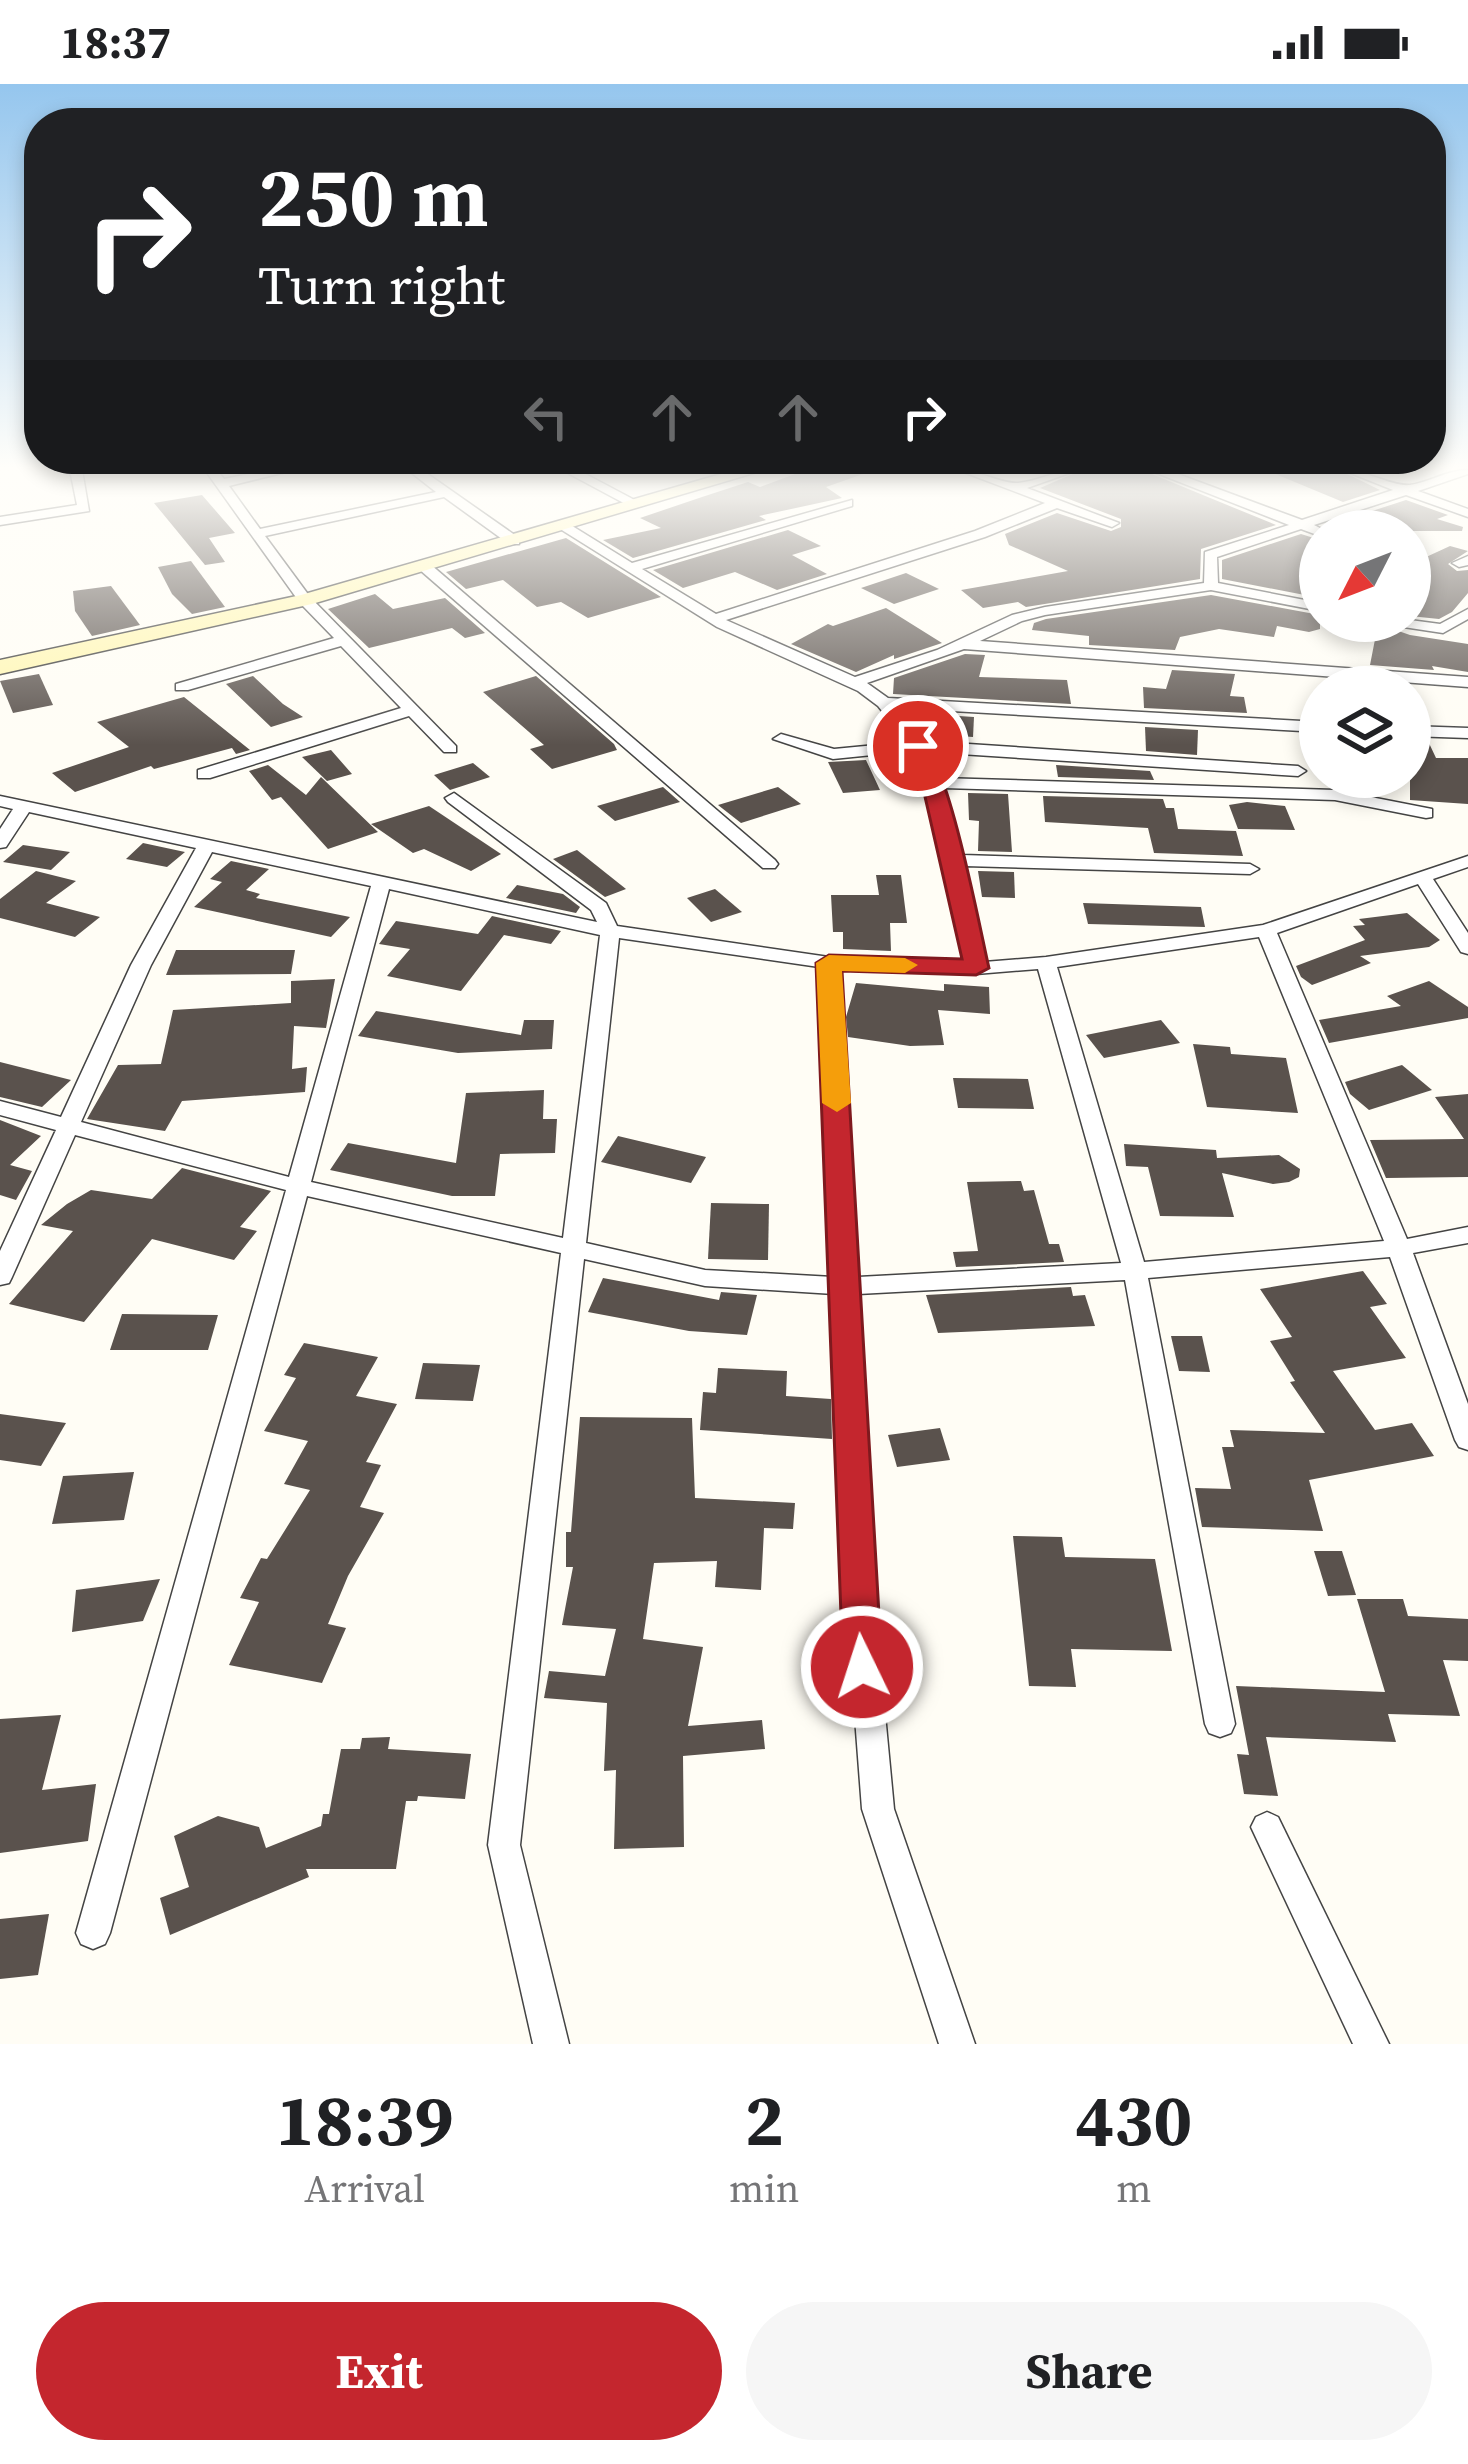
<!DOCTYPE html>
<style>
body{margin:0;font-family:"Source Serif 4",serif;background:#f6f6f6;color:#202124;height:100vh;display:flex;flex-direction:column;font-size:45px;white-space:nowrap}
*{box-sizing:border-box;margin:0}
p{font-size:39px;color:#757577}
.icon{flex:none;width:66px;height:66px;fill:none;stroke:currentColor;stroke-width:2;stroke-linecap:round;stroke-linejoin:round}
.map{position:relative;height:1960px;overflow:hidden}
.panel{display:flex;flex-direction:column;background:#fff;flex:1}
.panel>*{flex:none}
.top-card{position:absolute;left:24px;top:24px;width:1422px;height:366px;border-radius:48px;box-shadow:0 6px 18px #0003;background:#202124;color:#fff;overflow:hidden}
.needle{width:78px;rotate:228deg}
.fabs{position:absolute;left:1299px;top:426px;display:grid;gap:24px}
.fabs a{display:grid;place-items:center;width:132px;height:132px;border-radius:50%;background:#fff;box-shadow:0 6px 18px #0003;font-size:60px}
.pin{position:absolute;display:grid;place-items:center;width:102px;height:102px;color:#fff;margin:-51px;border:6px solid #fff;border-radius:50%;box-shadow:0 3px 12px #0007}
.me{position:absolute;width:132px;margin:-66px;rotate:356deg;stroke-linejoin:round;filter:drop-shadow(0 0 9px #0008)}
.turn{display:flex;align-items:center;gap:42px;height:252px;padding:0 36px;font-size:54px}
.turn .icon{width:156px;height:156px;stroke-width:2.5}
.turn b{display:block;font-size:84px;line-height:102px}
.lanes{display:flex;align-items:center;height:114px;padding:0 36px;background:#0003;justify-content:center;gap:60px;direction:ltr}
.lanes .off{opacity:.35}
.eta{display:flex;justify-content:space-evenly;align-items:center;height:204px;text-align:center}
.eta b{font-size:72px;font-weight:700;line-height:84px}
.primary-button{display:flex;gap:24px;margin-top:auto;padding:24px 36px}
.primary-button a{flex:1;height:138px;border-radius:72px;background:#c4262e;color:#fff;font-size:48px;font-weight:700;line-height:138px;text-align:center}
.primary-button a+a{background:#f6f6f6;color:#202124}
.status{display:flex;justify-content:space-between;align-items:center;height:84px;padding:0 60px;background:#fff;direction:ltr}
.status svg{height:33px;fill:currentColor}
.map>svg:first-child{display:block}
.building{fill:#5a524d}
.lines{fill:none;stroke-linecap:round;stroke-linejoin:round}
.minor-casing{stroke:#444;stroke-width:3}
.secondary-casing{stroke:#333;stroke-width:3}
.minor{fill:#fff;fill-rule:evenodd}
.secondary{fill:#fff6b0;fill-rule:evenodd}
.route{fill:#c4262e;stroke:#7f191e;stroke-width:3}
.slow{fill:#f59e0b}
</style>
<div class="status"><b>18:37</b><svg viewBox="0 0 49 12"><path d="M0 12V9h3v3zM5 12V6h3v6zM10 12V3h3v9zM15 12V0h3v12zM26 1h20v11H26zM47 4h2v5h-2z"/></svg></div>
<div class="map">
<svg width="1468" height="1960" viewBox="0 0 1468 1960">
<rect width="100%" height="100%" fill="#fffdf5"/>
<g class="building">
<polygon points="806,386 866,389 826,403 842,414 759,432 766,436 633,474 603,456 661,444 640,434 702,413 748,398 760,403"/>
<polygon points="1082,386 1142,386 1276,441 1201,465 1200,495 1026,523 1018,518 983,524 961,506 1068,487 1009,461 1005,450 1057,429 1111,447 1121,443 1121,435 1040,404"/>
<polygon points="1266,386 1339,386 1380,406 1343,418"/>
<polygon points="202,411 235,449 209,454 225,478 205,481 154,419"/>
<polygon points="1406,416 1448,431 1437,435 1463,443 1462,447 1330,447 1326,442"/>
<polygon points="788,446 821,462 792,471 827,490 777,506 735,488 683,504 653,486"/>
<polygon points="1301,450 1320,456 1320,514 1222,495 1222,476"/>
<polygon points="566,454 661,513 588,534 561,518 537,523 503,496 466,505 446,488"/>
<polygon points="1450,462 1468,467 1448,480 1457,487 1468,486 1468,509 1452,528 1439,535 1410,532 1410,521 1419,523 1430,487 1411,480"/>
<polygon points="191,477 225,523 192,530 172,510 158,483"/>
<polygon points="906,489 939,505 894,520 861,504"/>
<polygon points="111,502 140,541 92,552 75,527 73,507"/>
<polygon points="375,510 393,525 445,514 485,549 465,554 452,544 369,564 328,525"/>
<polygon points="1211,511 1320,531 1320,545 1309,548 1277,542 1274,553 1219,545 1180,553 1175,566 1089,561 1089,552 1032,546 1034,539 1046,535"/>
<polygon points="886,524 942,559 894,575 894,571 856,588 791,560 828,540 833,542"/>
<polygon points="1378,540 1410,551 1468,560 1468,588 1432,582 1434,586 1370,581"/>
<polygon points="965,570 985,571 979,593 1067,596 1071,620 893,610 894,594"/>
<polygon points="1172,586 1235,590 1230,612 1244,613 1247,629 1144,624 1143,603 1166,605"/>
<polygon points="39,590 53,621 13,629 0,597"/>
<polygon points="253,592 283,620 303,633 271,643 226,600"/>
<polygon points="536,592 614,660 617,666 552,685 530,665 544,661 483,608"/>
<polygon points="184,613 250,666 236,670 232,664 154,685 151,682 75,708 52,689 129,663 97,638"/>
<polygon points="913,629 974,633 973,653 929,650"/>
<polygon points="1145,643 1198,646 1197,671 1146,667"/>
<polygon points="1410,657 1428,657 1436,674 1468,674 1468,720 1410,716"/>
<polygon points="331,666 352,690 327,697 302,673"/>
<polygon points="866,676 880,706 843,709 828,678"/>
<polygon points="473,679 490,693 450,706 434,691"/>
<polygon points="268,681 306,711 321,693 378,748 328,765 281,713 272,716 249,687"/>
<polygon points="1056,681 1150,687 1154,696 1058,693"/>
<polygon points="663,703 680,718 615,737 597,722"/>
<polygon points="778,703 801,720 741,739 718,721"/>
<polygon points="968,709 1008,710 1012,768 978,767 979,737 969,736"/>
<polygon points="1043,712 1163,715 1166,724 1174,724 1178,745 1236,747 1243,772 1154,769 1148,744 1045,738"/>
<polygon points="1247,718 1285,722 1295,746 1238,745 1229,721"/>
<polygon points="429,722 501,770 471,787 424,765 413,769 371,740"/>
<polygon points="143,759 185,768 167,783 126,775"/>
<polygon points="23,761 70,768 51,786 3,778"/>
<polygon points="577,766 626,805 605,813 553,775"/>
<polygon points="231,777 269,785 246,806 260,810 256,814 350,833 331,853 194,823 222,798 210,795"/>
<polygon points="36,787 76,797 46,819 100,833 75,853 0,834 0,815"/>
<polygon points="978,787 1014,788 1015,814 982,813"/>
<polygon points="876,791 901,791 907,839 890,839 891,867 843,865 843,848 833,848 831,811 879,811"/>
<polygon points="517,801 563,810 580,823 576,829 506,814"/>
<polygon points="715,805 742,828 711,838 687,814"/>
<polygon points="1083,819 1201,823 1205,843 1088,840"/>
<polygon points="1407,829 1440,856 1429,863 1360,872 1371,879 1312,901 1301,893 1296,882 1365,856 1353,842 1365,841 1359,835"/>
<polygon points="492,832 561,847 551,860 504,851 461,907 387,892 410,865 379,860 396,837 478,850"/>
<polygon points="176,866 295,866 291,890 166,891"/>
<polygon points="335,895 326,944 294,942 292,985 307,983 305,1008 182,1017 165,1047 87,1035 118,981 161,980 173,926 291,919 291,897"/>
<polygon points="1429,897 1468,923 1468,934 1329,959 1319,936 1401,922 1387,912"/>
<polygon points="856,899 944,907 944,900 989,903 990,930 938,926 944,961 910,962 848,953 846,933"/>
<polygon points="376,927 521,951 524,936 554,936 552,965 458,969 358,952"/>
<polygon points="1161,936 1180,959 1104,974 1086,951"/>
<polygon points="1193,960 1230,963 1231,970 1286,974 1298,1029 1207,1023"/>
<polygon points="0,978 71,996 42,1023 0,1013"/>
<polygon points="1402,981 1432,1006 1369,1026 1350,1010 1345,998"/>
<polygon points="953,994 1028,995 1034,1025 958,1024"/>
<polygon points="544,1006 543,1035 557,1035 555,1069 500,1070 495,1112 452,1112 330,1086 348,1059 456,1079 466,1009"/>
<polygon points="1468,1010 1468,1093 1386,1094 1370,1056 1464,1055 1435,1013"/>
<polygon points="0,1036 41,1052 10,1081 32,1087 16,1116 0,1111"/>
<polygon points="618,1052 706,1073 691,1099 601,1078"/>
<polygon points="1124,1060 1216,1066 1217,1074 1279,1071 1300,1085 1299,1093 1289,1098 1273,1100 1222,1089 1234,1133 1160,1132 1148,1083 1126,1082"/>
<polygon points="182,1084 271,1107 240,1143 257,1147 234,1176 152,1155 84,1238 9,1220 73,1147 41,1141 67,1120 91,1106 152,1115"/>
<polygon points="1021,1097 1024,1107 1034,1106 1049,1160 1059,1160 1064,1178 956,1183 953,1168 978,1167 967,1098"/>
<polygon points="711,1119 769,1120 768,1176 708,1175"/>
<polygon points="1363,1187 1387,1220 1370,1223 1406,1274 1333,1287 1375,1346 1412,1339 1434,1372 1309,1396 1323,1447 1202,1443 1195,1404 1231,1405 1222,1363 1234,1363 1230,1346 1325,1349 1290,1298 1295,1297 1270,1257 1292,1253 1260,1205"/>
<polygon points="603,1194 719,1216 721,1208 757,1211 747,1251 689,1247 588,1228"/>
<polygon points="1071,1203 1073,1212 1085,1211 1095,1242 938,1249 926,1211"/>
<polygon points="122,1230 218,1231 208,1266 110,1266"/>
<polygon points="1171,1252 1202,1252 1210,1288 1179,1287"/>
<polygon points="304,1259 378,1273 356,1312 397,1320 366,1378 381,1381 360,1423 384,1429 348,1492 328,1540 346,1544 322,1599 229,1581 259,1518 240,1514 261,1474 267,1475 310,1406 284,1400 308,1357 264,1347 296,1294 284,1291"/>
<polygon points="423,1279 480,1281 473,1317 415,1315"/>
<polygon points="718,1284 787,1287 786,1312 831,1315 832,1355 700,1346 703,1308 716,1309"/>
<polygon points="0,1330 66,1339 41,1382 0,1376"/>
<polygon points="580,1333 692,1334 695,1414 795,1419 793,1445 764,1444 761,1506 715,1503 717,1477 654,1479 643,1555 703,1563 688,1642 762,1636 765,1665 683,1672 684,1763 614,1765 616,1686 604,1687 607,1619 544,1614 549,1587 605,1592 616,1545 562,1541 573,1483 566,1483 566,1448 571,1448"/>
<polygon points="940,1344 950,1376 897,1383 888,1351"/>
<polygon points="134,1388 124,1436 52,1440 63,1392"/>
<polygon points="1013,1452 1062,1453 1065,1473 1155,1475 1172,1567 1071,1565 1076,1603 1029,1602"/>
<polygon points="1314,1467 1342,1467 1356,1511 1328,1512"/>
<polygon points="160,1495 143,1537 72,1548 76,1506"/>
<polygon points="1357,1515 1403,1515 1408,1532 1468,1535 1468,1577 1443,1576 1460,1632 1388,1630 1396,1658 1266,1653 1278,1712 1244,1710 1237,1670 1249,1671 1236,1602 1385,1608"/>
<polygon points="61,1631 42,1706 96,1700 88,1757 0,1769 0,1635"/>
<polygon points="390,1653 388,1665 471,1670 465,1715 418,1712 417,1717 406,1717 396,1785 306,1785 309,1793 170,1851 160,1814 189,1803 174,1752 218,1732 259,1743 266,1764 321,1742 323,1730 329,1730 341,1665 360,1665 362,1654"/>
<polygon points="49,1830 38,1891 0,1895 0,1835"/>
</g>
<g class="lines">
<defs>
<g id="minor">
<polygon points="70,386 82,386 89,427 0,441 0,433 77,421"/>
<polygon points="205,386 217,386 224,395 269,386 294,386 229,402 260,445 436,408 408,386 422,386 519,454 519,460 509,460 444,413 265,452 310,513 456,662 456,668 444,668 409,632 210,694 198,694 198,686 401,624 341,562 188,606 176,606 176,600 334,554 300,519"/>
<polygon points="562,386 578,386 644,421 633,424"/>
<path d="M958,386C979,386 1001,400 1018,399C1039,397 1056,386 1078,386L1027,404L1119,439L1112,443L1057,424L985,453L726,536L855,593L937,566L1012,531L1045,523L1204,499L1205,468L1289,441L1149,386H1167L1302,436L1393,406L1343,386C1366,386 1393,403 1410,401C1430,398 1447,386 1468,386V390L1418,407L1468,425V433L1406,411L1314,441L1326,447H1320V452L1301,445L1217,473L1218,499L1320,519V527L1211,506L1045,531L1022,537L980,557L1468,593V603L964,565L867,599L888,614L1320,638V648L898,624L923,657L1298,682L1306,687L1298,692L929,668L940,694L1335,706L1432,725V733L1426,734L1335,716L944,704L963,771L1250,780L1259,785L1250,790L965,782L984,878L1046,873L1263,841L1468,772V783L1433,795L1468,849V870L1461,868L1418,800L1277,849L1407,1155L1468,1143V1159L1413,1169L1468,1320V1366L1459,1363L1455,1356L1390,1173L1148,1194L1235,1640L1231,1649L1220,1653L1209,1649L1205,1640L1125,1196L858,1210L863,1398L894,1725L975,1960H939L862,1725L837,1398L834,1210L705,1202L584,1175L520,1761L569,1960H533L488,1761L561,1169L307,1112L110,1849L105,1860L93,1865L81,1860L76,1849L286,1106L75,1051L12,1193L9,1199L0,1201V1167L56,1046L0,1031V1017L61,1033L131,881L196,764L29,728L6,763L0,764V745L13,725L0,722V712L597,838L591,826L448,718L445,714L454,709L606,819L617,842L829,873L965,878L938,741L912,667L833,675L773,655L781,650L834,665L907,658L878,622L858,607L717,543L557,443L569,440L632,479L852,416V422L642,485L716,530L975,447L1045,419ZM212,768L371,802L289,1093L81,1038L151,881ZM389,805L600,851L563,1154L311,1098ZM1259,853L1384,1157L1144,1178L1057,883ZM619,854L819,883L833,1193L705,1186L586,1159ZM839,885L976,890L1038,885L1121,1179L858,1193Z"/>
<polygon points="1468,472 1468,481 1459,483 1452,479"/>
<polygon points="420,480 430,480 775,776 778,780 775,784 763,784 420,486"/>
<polygon points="1468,525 1468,535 1443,549 1390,541 1383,537 1410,536 1440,540"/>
<polygon points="1410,642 1468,644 1468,654 1410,652"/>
<polygon points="1267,1728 1278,1733 1389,1960 1353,1960 1251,1743 1256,1733"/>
</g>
<polygon id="secondary" points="735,386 764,386 312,520 0,590 0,576 301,511"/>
</defs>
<use href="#minor" class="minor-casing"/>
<use href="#secondary" class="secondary-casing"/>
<use href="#minor" class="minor"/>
<use href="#secondary" class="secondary"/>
</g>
<linearGradient id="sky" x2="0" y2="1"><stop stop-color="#95c6ee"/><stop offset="0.58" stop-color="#fffefa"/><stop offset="1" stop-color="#fffefa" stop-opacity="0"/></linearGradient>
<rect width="1468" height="661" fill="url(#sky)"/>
<path class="route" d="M918,655C947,666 980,846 989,884L976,891L842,887L882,1583L876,1595L862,1600L849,1595L843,1583L816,879L829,871L962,875L923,704L907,662Z"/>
<polygon class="slow" points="829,871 905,874 918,881 905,889 842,887 851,1019 837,1028 822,1019 816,879"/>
</svg>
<div class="fabs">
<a><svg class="needle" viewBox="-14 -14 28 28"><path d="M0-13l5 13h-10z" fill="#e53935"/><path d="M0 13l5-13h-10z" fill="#757577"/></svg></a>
<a><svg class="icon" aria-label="layers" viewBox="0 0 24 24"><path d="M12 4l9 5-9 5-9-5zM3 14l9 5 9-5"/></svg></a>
</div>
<div class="pin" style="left:918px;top:662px;background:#d93025"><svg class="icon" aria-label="arrive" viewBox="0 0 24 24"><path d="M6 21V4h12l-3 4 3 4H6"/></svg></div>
<svg class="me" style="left:862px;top:1583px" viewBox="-20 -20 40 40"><circle r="17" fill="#c4262e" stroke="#fff" stroke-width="3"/><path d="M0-11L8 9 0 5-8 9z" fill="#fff"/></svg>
<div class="top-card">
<div class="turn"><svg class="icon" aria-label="right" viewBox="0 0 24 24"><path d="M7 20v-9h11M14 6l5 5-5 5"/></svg><div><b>250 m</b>Turn right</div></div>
<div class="lanes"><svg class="icon off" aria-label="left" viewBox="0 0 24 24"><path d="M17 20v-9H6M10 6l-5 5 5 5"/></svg><svg class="icon off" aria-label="ahead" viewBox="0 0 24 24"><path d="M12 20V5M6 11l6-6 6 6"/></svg><svg class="icon off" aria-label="ahead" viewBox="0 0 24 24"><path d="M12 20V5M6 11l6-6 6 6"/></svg><svg class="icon" aria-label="right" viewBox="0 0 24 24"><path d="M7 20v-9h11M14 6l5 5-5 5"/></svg></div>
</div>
</div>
<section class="panel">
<div class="eta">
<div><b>18:39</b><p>Arrival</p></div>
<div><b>2</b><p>min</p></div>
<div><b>430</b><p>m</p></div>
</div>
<div class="primary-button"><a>Exit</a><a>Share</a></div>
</section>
